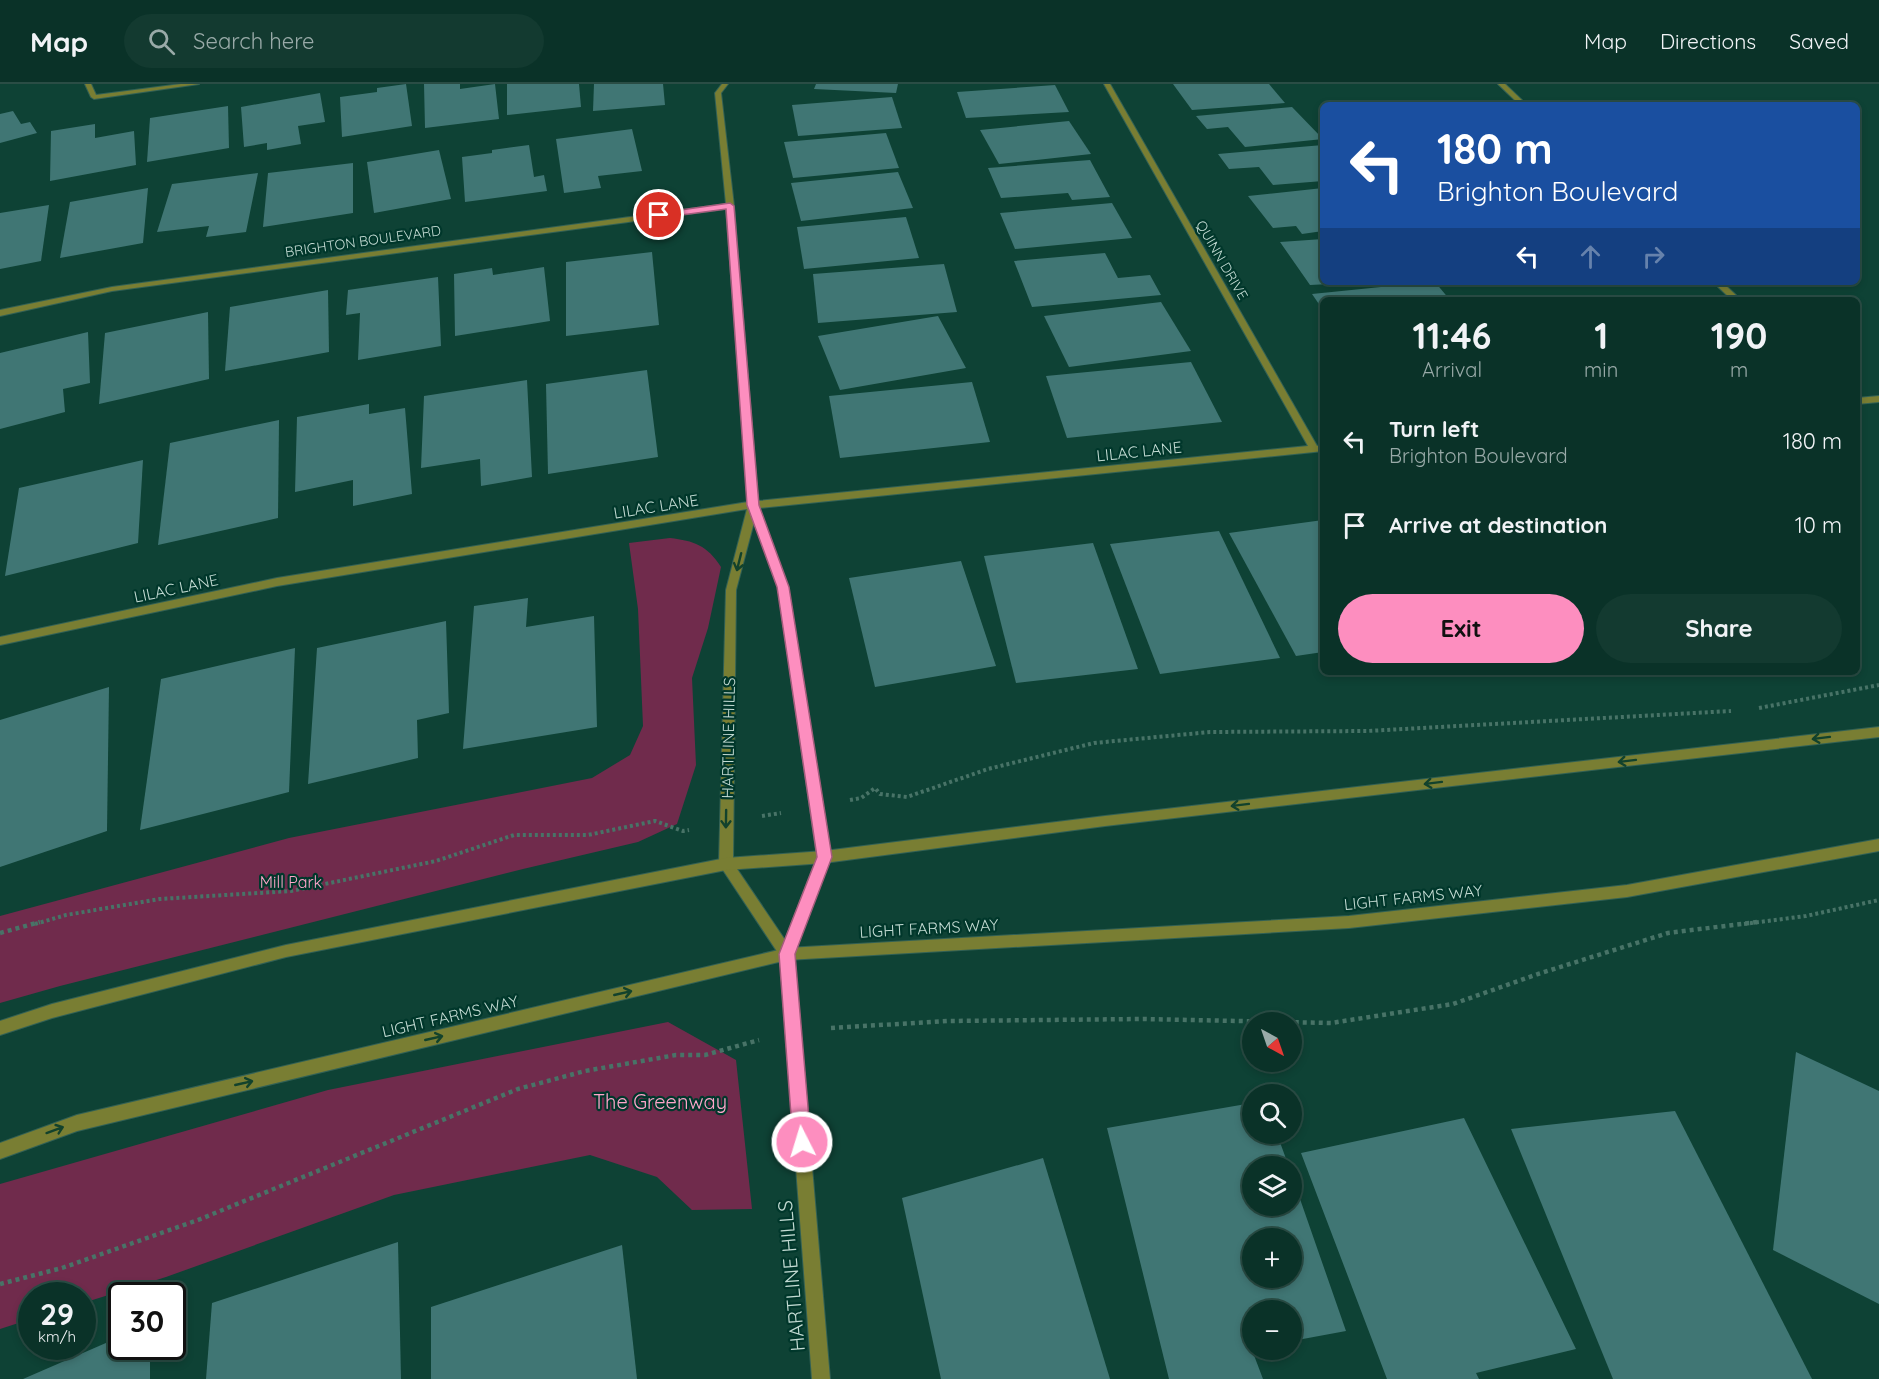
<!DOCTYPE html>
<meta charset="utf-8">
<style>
body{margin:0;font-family:Quicksand,sans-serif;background:#133a30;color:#f1f3f6;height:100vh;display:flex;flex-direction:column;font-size:22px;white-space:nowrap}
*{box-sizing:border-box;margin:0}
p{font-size:20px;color:#99aaa8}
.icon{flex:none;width:33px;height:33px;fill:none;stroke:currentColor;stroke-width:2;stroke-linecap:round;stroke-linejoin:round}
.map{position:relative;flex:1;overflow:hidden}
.panel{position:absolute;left:1320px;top:213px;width:540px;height:378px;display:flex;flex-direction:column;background:#0a3228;border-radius:9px;box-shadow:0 3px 9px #0003,0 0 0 2px #2a4d45}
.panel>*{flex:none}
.guide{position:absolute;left:1320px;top:18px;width:540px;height:183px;border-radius:9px;box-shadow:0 3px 9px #0003,0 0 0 2px #2a4d45;background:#1a4fa0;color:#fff;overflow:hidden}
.needle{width:39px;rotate:140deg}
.tools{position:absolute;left:1242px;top:928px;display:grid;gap:12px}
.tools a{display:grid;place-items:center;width:60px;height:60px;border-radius:50%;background:#0a3228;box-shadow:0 3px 9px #0003,0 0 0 2px #2a4d45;font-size:30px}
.speed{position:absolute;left:18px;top:1198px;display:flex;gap:12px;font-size:30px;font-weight:700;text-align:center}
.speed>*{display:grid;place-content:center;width:78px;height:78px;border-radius:50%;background:#0a3228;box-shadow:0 3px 9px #0003,0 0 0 2px #2a4d45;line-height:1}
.speed small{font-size:15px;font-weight:400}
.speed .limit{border:3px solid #111;border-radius:9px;background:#fff;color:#111}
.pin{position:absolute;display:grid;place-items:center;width:51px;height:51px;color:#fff;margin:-26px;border:3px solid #fff;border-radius:50%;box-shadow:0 2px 6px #0007}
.me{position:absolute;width:66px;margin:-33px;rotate:355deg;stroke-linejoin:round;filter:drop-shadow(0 0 4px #0008)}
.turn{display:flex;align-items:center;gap:21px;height:126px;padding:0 18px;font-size:27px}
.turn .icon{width:78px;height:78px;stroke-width:2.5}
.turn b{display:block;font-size:42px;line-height:51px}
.lanes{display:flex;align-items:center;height:57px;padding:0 18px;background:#0003;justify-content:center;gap:30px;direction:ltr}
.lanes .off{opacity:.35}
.eta{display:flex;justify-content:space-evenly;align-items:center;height:102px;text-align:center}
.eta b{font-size:36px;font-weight:700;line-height:42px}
.action{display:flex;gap:12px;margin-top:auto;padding:12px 18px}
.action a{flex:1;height:69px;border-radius:36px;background:#fd8ebf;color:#111;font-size:24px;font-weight:700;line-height:69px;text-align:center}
.action a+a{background:#133a30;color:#f1f3f6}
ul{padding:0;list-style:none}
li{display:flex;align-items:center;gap:18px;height:84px;padding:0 18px}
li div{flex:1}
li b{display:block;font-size:22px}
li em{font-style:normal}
header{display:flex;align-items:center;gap:36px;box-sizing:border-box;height:84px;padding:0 30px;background:#0a3228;border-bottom:2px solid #2a4d45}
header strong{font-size:28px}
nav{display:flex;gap:33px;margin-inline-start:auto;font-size:21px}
.search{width:420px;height:54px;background:#133a30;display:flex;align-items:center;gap:15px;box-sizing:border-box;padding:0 21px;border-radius:33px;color:#99aaa8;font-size:22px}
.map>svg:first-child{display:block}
.green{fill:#702b4c}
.building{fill:#407674;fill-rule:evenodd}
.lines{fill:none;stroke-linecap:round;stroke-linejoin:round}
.minor-casing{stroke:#326155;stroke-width:2}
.tertiary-casing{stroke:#326155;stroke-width:2}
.path-far1{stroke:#487367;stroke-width:4;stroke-dasharray:3 3;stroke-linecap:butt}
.path{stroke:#487367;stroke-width:4.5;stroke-dasharray:4 4;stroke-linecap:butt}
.minor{fill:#797e33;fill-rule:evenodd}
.tertiary{fill:#797e33;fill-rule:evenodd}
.oneway{stroke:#12422c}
.route{fill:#fd8ebf;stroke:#a45c7c;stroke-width:1.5}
.labels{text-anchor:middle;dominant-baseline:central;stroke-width:4.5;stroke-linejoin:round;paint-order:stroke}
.far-street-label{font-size:14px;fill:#c3dbd3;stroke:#00372b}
.street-label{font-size:16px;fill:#c3dbd3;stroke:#00372b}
.park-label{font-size:16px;fill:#ffa6cb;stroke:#00372b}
.near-park-label{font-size:20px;fill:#ffa6cb;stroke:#00372b}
.near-street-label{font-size:20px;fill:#c3dbd3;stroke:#00372b}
</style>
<header>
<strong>Map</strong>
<div class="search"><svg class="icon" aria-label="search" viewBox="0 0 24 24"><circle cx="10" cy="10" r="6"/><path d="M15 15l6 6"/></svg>Search here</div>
<nav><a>Map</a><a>Directions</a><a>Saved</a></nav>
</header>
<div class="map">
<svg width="1879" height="1295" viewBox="0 0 1879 1295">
<rect width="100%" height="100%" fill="#0e4235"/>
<g class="green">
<path d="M670,454C694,457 707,461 721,483L708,544L692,594L696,681L677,740L638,758L523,785L60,902L0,919V832L289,754L592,694L630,671L643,642L638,525L629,459Z"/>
<polygon points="668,938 736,976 752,1125 692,1126 657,1093 590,1071 394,1111 166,1193 83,1219 82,1212 32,1212 31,1235 0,1245 0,1100 328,1006"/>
</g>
<g class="building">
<polygon points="406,0 412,42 342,53 340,13 377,8 377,4"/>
<polygon points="424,0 460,0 460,5 495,0 499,35 425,44"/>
<polygon points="507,0 579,0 581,23 507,31"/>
<polygon points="594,0 663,0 665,21 593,27"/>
<polygon points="816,0 898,0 896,9 814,5"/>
<polygon points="1173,0 1269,0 1285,19 1192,26"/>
<polygon points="1055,1 1069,28 966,34 957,8"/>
<polygon points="320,9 325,38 298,42 301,60 267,66 267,59 244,63 241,23"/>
<polygon points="892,13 902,44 798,52 792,21"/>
<polygon points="228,22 229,64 147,78 150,34"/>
<polygon points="1292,23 1323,55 1245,63 1228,43 1207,45 1196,32"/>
<polygon points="13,27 21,40 30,38 37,49 0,59 0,30"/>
<polygon points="1069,37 1091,70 999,80 980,46"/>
<polygon points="95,40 95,54 134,47 136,81 50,97 51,47"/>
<polygon points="632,45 642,87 598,92 601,104 564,109 556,55"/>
<polygon points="886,49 899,84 793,94 784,58"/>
<polygon points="529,61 534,93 544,91 547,107 465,118 462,73 492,69 492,66"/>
<polygon points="1323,61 1323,97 1273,101 1259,83 1229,85 1218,70"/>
<polygon points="439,66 451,115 374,129 367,78"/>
<polygon points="1090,76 1110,113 1072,116 1068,109 1001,114 988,84"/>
<polygon points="353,79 353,129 263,143 268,89"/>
<polygon points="898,88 913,124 801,137 791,99"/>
<polygon points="258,89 246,148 206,153 209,142 157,148 172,100"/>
<polygon points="148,104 143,159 60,174 70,118"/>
<polygon points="1323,104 1323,147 1302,150 1296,142 1273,144 1248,112"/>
<polygon points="1112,119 1132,154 1015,165 1000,129"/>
<polygon points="49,121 41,177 0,185 0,129"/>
<polygon points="906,133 919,174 804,185 797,143"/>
<polygon points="1323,155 1323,198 1330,200 1310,201 1280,158"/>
<polygon points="652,168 659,241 566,252 566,178"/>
<polygon points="1105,169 1118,194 1150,191 1161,211 1032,223 1014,177"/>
<polygon points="944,180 957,228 818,239 813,190"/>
<polygon points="544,183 550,237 455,252 454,190 492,184 493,191"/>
<polygon points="438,193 441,262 358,276 360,229 346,231 348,206"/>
<polygon points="1430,198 1435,198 1450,216 1323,216 1323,226 1312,210"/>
<polygon points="328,206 329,268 225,287 230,223"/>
<polygon points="1161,218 1191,267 1069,283 1044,232"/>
<polygon points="208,228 209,295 99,320 105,249"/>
<polygon points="938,232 966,284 840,306 818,252"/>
<polygon points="88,248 90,299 63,305 65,328 0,345 0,269"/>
<polygon points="1191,278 1222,338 1067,354 1046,292"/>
<polygon points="647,286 658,373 548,390 546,300"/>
<polygon points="527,296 532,393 481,402 480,375 421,384 424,312"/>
<polygon points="972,298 990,358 840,374 829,312"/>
<polygon points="369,320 369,330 405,324 412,410 353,422 353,396 295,408 297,333"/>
<polygon points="279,336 278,434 158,461 170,359"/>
<polygon points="143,376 138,459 5,492 19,404"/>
<polygon points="1323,436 1323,568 1296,572 1229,449"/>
<polygon points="1219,447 1280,574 1160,590 1110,460"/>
<polygon points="1093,459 1138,585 1016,599 984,472"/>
<polygon points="961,477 996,582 875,603 849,494"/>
<polygon points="528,514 526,543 594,532 597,643 463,665 474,522"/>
<polygon points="446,537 449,629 417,636 418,674 308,700 317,564"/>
<polygon points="295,564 289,708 140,746 161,595"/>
<polygon points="109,603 107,747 0,783 0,636"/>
<polygon points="1796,968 1879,1007 1879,1220 1773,1166"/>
<path d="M1252,1019V1050H1277L1289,1083H1252V1122H1292V1092L1346,1247L1292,1257V1227H1252V1266L1263,1295H1169L1107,1044ZM1252,1155H1292V1194H1252Z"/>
<polygon points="1675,1027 1812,1295 1613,1295 1511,1045"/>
<polygon points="1464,1034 1576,1265 1476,1289 1479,1295 1387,1295 1301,1069"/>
<polygon points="1043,1074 1110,1295 941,1295 902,1114"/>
<polygon points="398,1158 401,1295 206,1295 212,1219"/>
<polygon points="622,1161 637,1295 431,1295 431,1223"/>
<polygon points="122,1252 122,1263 150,1263 150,1295 23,1295"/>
</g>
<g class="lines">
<defs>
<g id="minor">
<polygon points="85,0 91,0 96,11 181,0 199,0 94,15 91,13"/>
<path d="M722,0H728L721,9L734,122L758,417L1308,362L1104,0H1110L1317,362L1323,361V367L1314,368L759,424L788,503L831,773L794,870L830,1295H812L780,872L719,780L726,506L747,425L277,502L0,561V553L277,494L748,418L726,125L112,207L0,232V226L112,203L726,120L715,9ZM754,438L778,503L817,773L785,856L733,779L736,506Z"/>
<polygon points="1498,0 1505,0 1527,21 1520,21"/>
<polygon points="1713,198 1722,198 1741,216 1732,216"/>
<polygon points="1879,312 1879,318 1857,320 1857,314"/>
</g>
<g id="tertiary">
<polygon points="1879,643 1879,653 1105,742 824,779 726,786 286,873 52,934 0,951 0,937 52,920 286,861 726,774 824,767 1105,732"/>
<polygon points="1879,755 1879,767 1627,813 1349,844 787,876 77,1047 0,1075 0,1059 77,1031 787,864 1349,832 1627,801"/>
</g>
</defs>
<use href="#minor" class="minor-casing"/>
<use href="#tertiary" class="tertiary-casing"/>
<g class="path-far1">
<polyline points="1759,624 1879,601"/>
<polyline points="850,716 861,714 875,704 880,710 907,713 988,685 1094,659 1210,648 1367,647 1731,627"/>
<polyline points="762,732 781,729"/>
<polyline points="35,840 66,831 160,815 291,807 436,777 514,751 588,751 655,737 683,747 689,746"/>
<polyline points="1744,840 1806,832 1879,816"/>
</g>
<g class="path">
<polyline points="0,849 40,838"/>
<polyline points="831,944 947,937 1143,935 1331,939 1453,920 1538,890 1668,849 1757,838"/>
<polyline points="0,1200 62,1184 198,1136 518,1005 585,987 676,971 705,971 759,956"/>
</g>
<use href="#minor" class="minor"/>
<use href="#tertiary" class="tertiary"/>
</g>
<defs><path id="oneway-shaft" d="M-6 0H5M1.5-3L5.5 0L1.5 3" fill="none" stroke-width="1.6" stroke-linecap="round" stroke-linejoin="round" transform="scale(1.5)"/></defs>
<g class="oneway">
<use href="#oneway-shaft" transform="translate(739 478) rotate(104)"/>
<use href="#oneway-shaft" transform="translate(1821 654) rotate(173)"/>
<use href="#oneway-shaft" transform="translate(1627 677) rotate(173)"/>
<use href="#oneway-shaft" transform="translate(1433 699) rotate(173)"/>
<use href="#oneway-shaft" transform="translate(1240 721) rotate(173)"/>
<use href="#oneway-shaft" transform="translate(726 735) rotate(91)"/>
<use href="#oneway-shaft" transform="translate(623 909) rotate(-13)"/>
<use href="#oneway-shaft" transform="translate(434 954) rotate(-13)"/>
<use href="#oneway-shaft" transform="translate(244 999) rotate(-13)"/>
<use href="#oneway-shaft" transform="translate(55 1046) rotate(-20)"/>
</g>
<polygon class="route" points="730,119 734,122 759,421 789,503 832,773 795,870 811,1058 808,1065 802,1067 795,1065 793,1058 779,870 817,773 777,503 747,421 726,125 659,134 655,131 659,129"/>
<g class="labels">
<g class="far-street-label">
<text transform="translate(363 157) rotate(-8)">BRIGHTON BOULEVARD</text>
<text transform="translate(1222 176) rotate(60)">QUINN DRIVE</text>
</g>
<g class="street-label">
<text transform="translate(1139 367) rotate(-6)">LILAC LANE</text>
<text transform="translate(656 422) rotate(-9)">LILAC LANE</text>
<text transform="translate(176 504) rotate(-12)">LILAC LANE</text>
<text transform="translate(728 654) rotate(-89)">HARTLINE HILLS</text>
<text transform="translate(1413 813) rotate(-6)">LIGHT FARMS WAY</text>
<text transform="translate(929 844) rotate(-3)">LIGHT FARMS WAY</text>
<text transform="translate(450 932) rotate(-13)">LIGHT FARMS WAY</text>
</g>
<g class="park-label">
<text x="291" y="798">Mill Park</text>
</g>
<g class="near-park-label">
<text x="660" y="1017">The Greenway</text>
</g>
<g class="near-street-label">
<text transform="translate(791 1192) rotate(-95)">HARTLINE HILLS</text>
</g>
</g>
</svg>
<div class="tools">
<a><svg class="needle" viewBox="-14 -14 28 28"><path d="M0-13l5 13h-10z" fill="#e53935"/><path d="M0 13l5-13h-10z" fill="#99aaa8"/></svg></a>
<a><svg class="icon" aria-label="search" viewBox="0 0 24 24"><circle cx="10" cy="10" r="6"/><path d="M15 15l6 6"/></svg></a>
<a><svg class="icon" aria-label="layers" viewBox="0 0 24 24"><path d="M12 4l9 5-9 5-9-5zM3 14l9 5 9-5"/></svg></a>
<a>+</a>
<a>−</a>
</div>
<div class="speed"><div>29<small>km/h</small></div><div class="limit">30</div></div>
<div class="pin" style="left:659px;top:131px;background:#d93025"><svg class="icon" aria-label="arrive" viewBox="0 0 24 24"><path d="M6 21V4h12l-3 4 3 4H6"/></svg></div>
<svg class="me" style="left:802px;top:1058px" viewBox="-20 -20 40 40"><circle r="17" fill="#fd8ebf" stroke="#fff" stroke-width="3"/><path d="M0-11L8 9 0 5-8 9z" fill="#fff"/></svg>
<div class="guide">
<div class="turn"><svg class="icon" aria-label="left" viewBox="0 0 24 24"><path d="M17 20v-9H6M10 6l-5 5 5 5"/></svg><div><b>180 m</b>Brighton Boulevard</div></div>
<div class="lanes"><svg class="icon" aria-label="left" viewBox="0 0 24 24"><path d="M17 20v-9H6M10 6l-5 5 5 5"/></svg><svg class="icon off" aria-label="ahead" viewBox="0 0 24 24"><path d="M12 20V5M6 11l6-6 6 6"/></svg><svg class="icon off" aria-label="right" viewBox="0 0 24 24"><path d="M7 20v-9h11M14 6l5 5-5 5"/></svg></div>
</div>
<section class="panel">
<div class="eta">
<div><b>11:46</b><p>Arrival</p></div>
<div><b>1</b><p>min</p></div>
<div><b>190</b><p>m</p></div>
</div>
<ul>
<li><svg class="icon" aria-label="left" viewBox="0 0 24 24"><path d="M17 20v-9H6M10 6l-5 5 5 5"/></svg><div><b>Turn left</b><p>Brighton Boulevard</p></div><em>180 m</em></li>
<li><svg class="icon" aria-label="arrive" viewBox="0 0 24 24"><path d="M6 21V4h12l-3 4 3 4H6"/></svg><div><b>Arrive at destination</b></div><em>10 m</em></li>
</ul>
<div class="action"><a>Exit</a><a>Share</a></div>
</section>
</div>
